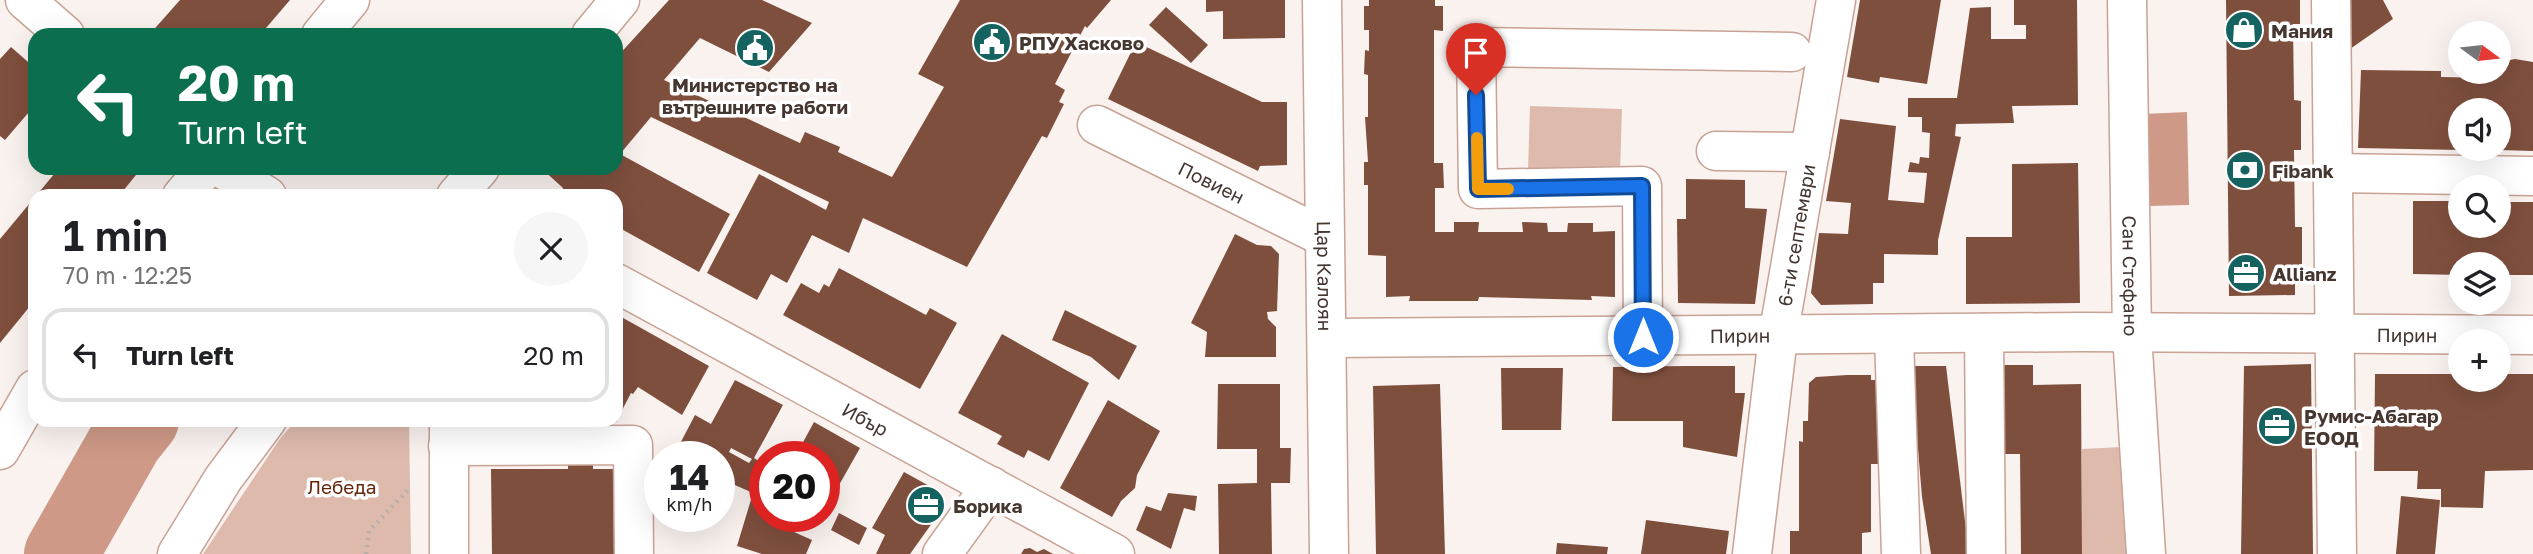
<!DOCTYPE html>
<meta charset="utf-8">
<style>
body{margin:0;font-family:"Golos Text",sans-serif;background:#f6f6f6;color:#202124;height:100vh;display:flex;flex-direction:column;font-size:26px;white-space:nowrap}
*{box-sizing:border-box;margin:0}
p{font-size:23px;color:#757577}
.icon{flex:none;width:38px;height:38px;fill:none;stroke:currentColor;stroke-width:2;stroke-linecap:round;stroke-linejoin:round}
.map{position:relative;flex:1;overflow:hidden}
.drawer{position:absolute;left:28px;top:189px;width:595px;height:238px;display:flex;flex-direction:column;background:#fff;border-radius:21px;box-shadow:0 7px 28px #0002}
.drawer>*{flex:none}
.top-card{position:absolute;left:28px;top:28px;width:595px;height:147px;border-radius:21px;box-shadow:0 7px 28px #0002;background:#0b6e4f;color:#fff;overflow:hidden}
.needle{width:46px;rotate:105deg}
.controls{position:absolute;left:2448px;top:21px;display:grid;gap:14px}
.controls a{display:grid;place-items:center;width:63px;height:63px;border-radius:50%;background:#fff;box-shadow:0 7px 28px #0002;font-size:35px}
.speed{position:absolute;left:644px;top:441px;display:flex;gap:14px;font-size:35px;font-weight:700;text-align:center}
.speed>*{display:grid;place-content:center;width:91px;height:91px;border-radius:50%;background:#fff;box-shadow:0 7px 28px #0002;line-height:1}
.speed small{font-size:18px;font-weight:400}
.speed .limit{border:10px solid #d22;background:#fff;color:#111}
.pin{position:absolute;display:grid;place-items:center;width:60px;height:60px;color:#fff;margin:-72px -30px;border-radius:50% 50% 50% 0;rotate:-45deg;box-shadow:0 0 7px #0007}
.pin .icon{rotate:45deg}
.me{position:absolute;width:77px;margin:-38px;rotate:0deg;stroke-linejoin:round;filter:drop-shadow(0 0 5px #0008)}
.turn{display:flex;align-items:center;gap:24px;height:147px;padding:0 35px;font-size:32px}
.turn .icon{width:91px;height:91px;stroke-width:2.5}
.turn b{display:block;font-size:49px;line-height:60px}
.round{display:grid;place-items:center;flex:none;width:74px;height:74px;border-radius:37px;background:#f6f6f6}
.overview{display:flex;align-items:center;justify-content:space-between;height:119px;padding:0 35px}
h1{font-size:42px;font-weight:600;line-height:52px}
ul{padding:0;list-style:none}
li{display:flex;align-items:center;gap:21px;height:94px;margin:0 14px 10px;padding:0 21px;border:4px solid #e0e0e0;border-radius:21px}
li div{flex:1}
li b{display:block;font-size:26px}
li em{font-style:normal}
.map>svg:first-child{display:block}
.green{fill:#debaad}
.water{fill:#ce9986}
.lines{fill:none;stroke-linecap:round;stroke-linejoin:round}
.river{stroke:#ce9986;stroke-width:74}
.building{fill:#7f4f3e;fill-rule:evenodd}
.minor-casing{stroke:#c8a294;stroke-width:41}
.path{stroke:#b9aeaa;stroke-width:4.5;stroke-dasharray:2 5;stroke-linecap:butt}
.minor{stroke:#fff;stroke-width:38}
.route-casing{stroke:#114b97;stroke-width:18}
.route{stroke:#1a73e8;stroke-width:12}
.slow{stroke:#f59e0b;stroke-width:12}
.labels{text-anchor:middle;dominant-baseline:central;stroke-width:7;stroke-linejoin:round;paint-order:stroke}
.poi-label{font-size:19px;font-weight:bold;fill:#453630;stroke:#fff;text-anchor:start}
.street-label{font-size:19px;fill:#453630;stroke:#fff}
.park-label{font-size:19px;fill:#66260b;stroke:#fff}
</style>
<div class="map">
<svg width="2533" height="554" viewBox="0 0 2533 554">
<rect width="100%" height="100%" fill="#faf2ef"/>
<g class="green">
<polygon points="1530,106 1622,109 1620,172 1528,170"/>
<polygon points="296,420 409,420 411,554 203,554 279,440"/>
<polygon points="2121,447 2147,554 2082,554 2082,449"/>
</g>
<polygon class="water" points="2187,112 2189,205 2147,206 2144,114"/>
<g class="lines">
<polyline class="river" points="61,554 126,440 142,420"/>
</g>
<g class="building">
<polygon points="180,0 290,0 260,35 149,35"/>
<polygon points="669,0 762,0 812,23 769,72 700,38 664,80 800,143 805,132 840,147 838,152 892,177 944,87 918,74 960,0 1111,0 1087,28 1085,26 1055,84 1065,90 1059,102 1064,104 1047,138 1042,136 967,267 863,218 849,253 812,235 787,283 771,274 757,300 707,273 759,174 826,210 829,202 651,117 620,154 730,214 699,272 616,226 616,196 562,196 563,188 541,168 616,168 616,58"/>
<polygon points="1206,0 1285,0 1285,38 1223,39 1223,11 1206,12"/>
<polygon points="1369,0 1435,0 1435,6 1443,6 1443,31 1434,30 1434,163 1443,163 1444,188 1435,188 1435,232 1454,232 1454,222 1479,222 1478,232 1523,232 1522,222 1547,223 1548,232 1567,232 1568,223 1593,223 1593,232 1615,231 1615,297 1591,296 1592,300 1479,297 1478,301 1409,301 1410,296 1386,297 1386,256 1368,255 1368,185 1364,185 1364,162 1368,162 1365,117 1368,117 1368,75 1364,74 1365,50 1369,51 1369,30 1364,30 1364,6 1369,6"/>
<polygon points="1860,0 1941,0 1927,84 1880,77 1879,83 1847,77"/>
<polygon points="2014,0 2077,0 2078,105 2012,106 2014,123 1956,124 1955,136 1961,137 1938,240 1938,255 1884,254 1884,283 1873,283 1873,304 1821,305 1811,293 1819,233 1848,234 1850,214 1851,203 1826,201 1840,119 1896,126 1888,200 1924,203 1927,173 1908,172 1910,162 1919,164 1920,157 1929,158 1930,133 1922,132 1922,117 1908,117 1908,98 1957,98 1970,8 1991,7 1991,39 2026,39 2026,25 2014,25"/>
<polygon points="2226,0 2300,0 2300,24 2293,24 2294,100 2301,101 2301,150 2294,150 2295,227 2302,227 2302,276 2295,276 2295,295 2229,296"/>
<polygon points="2345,0 2383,0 2393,19 2350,49"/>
<polygon points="1166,7 1208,45 1191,63 1149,25"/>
<polygon points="1136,42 1262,102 1287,102 1287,165 1260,166 1258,171 1108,99"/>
<polygon points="11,47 35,68 35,105 5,140 0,136 0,59"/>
<polygon points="2515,59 2533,62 2533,151 2499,150 2499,110 2460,110 2460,150 2358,148 2361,70 2441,71 2441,77 2495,78 2499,62"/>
<polygon points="2078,163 2080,303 1966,304 1966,237 2012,237 2012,164"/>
<polygon points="59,168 137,168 140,170 119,196 36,196"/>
<polygon points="1686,179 1745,180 1745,208 1767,209 1755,304 1678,303 1677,219 1686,219"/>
<polygon points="35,197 35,300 0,343 0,239"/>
<polygon points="2413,201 2460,201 2460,226 2499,226 2499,202 2533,202 2533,275 2499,275 2499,264 2460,264 2460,275 2413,274"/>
<polygon points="1235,234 1257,245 1271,246 1279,254 1277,311 1267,312 1268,319 1276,327 1276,357 1205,357 1207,332 1191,323"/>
<polygon points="839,268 926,315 930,308 957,323 920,389 783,315 801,283 819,293 824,284 829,287"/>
<polygon points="1065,310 1137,346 1119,380 1091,357 1052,340"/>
<polygon points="616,314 709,366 682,415 638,387 633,394 631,393 616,422"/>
<polygon points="1002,334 1089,383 1049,461 1028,450 1024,458 997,444 1002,436 958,413"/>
<polygon points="2311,364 2313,554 2241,554 2244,366"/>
<polygon points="2000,365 2033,365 2033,385 2081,384 2082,554 2021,554 2020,454 2005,454 2004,386 2000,386"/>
<polygon points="1685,366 1735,366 1735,393 1745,393 1737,457 1683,447 1683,421 1612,421 1613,367"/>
<polygon points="1911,366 1946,366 1969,554 1931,554 1922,497"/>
<polygon points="1501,368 1563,368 1561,430 1502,430"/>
<polygon points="2375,374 2460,374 2460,380 2499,380 2499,374 2533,374 2533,470 2485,471 2483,508 2441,507 2441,489 2417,489 2418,471 2374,471"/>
<polygon points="1847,375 1871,375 1871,380 1878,380 1884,464 1871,464 1871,532 1862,533 1862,554 1790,554 1790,531 1799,531 1799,441 1803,442 1803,421 1808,421 1809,383 1816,377"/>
<path d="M735,380L783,405L754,458L765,465V516H779L776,524L812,540L806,554H762L737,546L753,493L719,478V457H673L695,415L711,424ZM731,448L752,459L749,463L729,452Z"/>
<polygon points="1218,384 1280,384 1280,448 1291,448 1290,483 1271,483 1272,554 1219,554 1218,484 1257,483 1257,449 1217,449"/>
<polygon points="1440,384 1445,554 1376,554 1373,386"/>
<polygon points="1108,400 1160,431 1137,475 1135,488 1121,501 1112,517 1060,488"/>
<polygon points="814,422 860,448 830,501 824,498 824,457 795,457"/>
<polygon points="568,463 593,463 593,469 613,469 614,554 492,554 491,469 568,469"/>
<polygon points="904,472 942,493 945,505 910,554 876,554 885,535 872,528"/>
<polygon points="1168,493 1197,496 1195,511 1184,508 1171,549 1136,530 1146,506 1161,511"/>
<polygon points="2401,496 2440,500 2435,554 2396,554"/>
<polygon points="839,513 867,528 859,545 831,530"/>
<polygon points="1646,520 1729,531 1726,554 1641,554"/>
<polygon points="1557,543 1608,547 1607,554 1556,554"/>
<polygon points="1030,548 1037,552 1044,549 1053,554 1021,554 1024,549"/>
</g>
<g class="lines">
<defs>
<g id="minor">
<polyline points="25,0 65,35"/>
<path id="s1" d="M1322,0L1329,554"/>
<path id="s2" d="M2127,0L2132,334L2146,554"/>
<polyline points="2331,0 2337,554"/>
<polyline points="321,35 350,0"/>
<polyline points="591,35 620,0"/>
<path id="s3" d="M1097,125L1324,237"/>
<polyline points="1716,151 1810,152"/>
<polyline points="221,168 267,196"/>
<polyline points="2333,173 2533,176"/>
<polyline points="182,196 206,168"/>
<polyline points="456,196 480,168"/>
<path id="s4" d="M616,283L1115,554"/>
<polyline points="1984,333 1986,554"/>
<polyline points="1894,335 1901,554"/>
<polyline points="1643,337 1642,186 1478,189 1476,47 1792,52"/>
<path id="s5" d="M1327,338L2081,332L2533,335"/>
<polyline points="448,446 633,445 634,554"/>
<polyline points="0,450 35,389"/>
<polyline points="177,554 223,479 267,420"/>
<polyline points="449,554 449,422"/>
<polyline points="942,554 991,486"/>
<path id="s6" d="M1752,554L1778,337L1836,0"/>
</g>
</defs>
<use href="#minor" class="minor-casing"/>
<polyline class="path" points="366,554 369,531 408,490"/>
<use href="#minor" class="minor"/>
</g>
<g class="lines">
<defs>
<polyline id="route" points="1476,95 1478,189 1642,186 1643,337"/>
</defs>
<use href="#route" class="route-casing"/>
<use href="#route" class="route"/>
<polyline class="slow" points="1477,138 1478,189 1508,189"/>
</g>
<defs>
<symbol id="shop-disc" viewBox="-11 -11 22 22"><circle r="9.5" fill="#156360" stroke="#fff"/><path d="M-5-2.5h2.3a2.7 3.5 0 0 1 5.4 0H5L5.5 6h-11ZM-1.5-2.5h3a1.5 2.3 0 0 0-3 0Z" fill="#fff"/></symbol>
<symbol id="civic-disc" viewBox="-11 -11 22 22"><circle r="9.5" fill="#156360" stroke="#fff"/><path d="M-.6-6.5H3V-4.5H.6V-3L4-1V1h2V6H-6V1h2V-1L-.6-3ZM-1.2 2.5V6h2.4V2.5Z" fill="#fff"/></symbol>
<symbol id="bank-disc" viewBox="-11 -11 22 22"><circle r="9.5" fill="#156360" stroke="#fff"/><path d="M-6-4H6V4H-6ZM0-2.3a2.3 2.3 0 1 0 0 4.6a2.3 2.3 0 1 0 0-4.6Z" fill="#fff"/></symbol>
<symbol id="office-disc" viewBox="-11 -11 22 22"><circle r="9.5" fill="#156360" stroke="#fff"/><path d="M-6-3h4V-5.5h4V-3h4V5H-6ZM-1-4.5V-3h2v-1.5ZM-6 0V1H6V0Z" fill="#fff"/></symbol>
</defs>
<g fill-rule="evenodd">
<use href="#shop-disc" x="2222" y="8" width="44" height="44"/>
<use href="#civic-disc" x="970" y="20" width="44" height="44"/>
<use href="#civic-disc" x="733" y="26" width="44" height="44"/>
<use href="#bank-disc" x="2223" y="148" width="44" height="44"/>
<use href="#office-disc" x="2224" y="251" width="44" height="44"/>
<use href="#office-disc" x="2255" y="404" width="44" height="44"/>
<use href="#office-disc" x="904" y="483" width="44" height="44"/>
</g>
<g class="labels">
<g class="poi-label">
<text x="2271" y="30">Мания</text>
<text x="1019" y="42">РПУ Хасково</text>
<text x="755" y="84" text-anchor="middle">Министерство на<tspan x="755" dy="22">вътрешните работи</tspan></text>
<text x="2272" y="170">Fibank</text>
<text x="2273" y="273">Allianz</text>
<text x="2304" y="415">Румис-Абагар<tspan x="2304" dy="22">ЕООД</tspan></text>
<text x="953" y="505">Борика</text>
</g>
<g class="street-label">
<text stroke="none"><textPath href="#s3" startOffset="128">Повиен</textPath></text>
<text stroke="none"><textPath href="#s6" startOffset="322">6-ти септември</textPath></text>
<text stroke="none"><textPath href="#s1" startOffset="276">Цар Калоян</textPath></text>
<text stroke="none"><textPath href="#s2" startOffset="276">Сан Стефано</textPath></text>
<text stroke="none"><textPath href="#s5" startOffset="1080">Пирин</textPath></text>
<text stroke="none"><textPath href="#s5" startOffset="413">Пирин</textPath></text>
<text stroke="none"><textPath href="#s4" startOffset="284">Ибър</textPath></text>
</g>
<g class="park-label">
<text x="342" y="486">Лебеда</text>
</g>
</g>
</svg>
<div class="controls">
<a><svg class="needle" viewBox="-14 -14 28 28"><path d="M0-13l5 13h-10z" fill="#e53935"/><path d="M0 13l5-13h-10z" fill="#757577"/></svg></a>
<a><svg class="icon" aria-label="sound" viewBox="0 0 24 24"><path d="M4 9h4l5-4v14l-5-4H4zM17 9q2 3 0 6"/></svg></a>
<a><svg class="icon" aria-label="search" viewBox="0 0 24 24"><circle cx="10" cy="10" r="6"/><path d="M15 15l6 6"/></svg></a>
<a><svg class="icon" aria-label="layers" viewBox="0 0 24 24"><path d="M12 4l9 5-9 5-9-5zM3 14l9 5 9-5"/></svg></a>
<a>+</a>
</div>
<div class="speed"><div>14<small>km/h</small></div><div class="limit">20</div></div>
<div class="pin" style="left:1476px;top:95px;background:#d93025"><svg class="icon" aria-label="arrive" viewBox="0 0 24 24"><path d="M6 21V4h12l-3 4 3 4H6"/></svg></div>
<svg class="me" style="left:1643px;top:337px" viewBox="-20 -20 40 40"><circle r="17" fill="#1a73e8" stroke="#fff" stroke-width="3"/><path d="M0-11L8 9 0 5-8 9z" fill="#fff"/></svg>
<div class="top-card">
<div class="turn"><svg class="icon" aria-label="left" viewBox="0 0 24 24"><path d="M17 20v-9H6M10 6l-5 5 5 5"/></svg><div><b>20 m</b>Turn left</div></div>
</div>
<section class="drawer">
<div class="overview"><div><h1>1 min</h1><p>70 m · 12:25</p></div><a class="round"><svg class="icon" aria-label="close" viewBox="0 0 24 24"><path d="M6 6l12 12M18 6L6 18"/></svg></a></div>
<ul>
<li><svg class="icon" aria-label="left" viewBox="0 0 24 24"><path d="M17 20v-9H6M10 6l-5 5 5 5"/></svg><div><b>Turn left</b></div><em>20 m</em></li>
</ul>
</section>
</div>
